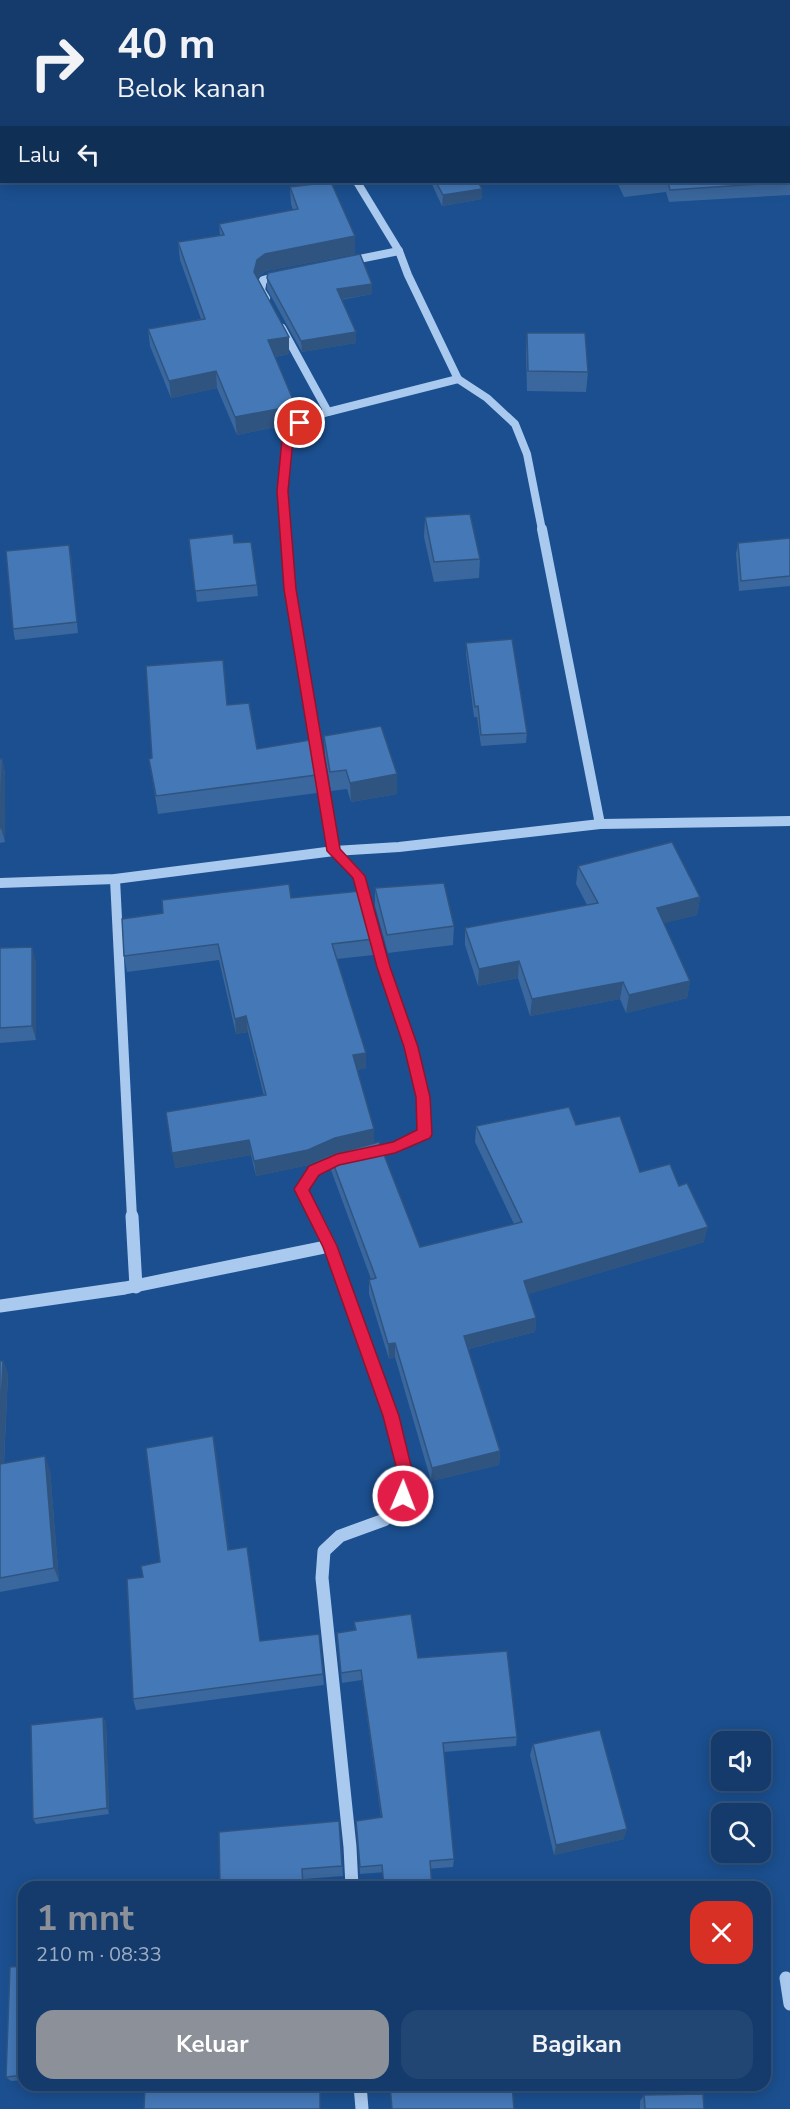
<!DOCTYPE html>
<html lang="id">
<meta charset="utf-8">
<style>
body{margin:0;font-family:"Nunito Sans",sans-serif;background:#214673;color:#f1f3f6;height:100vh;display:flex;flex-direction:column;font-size:22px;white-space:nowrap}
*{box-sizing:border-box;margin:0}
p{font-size:20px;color:#9dadc1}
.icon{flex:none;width:33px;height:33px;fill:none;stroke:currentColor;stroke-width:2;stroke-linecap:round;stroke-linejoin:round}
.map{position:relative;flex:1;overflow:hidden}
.drawer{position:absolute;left:18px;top:1881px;width:753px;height:210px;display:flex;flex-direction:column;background:#143b6b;border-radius:18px;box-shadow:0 3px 15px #0003,0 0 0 2px #33557e}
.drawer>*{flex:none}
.guide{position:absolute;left:0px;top:0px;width:790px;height:183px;box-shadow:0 3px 15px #0003,0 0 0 2px #33557e;background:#143b6b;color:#f1f3f6;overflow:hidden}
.tools{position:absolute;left:711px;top:1731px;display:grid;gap:12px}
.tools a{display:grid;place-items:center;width:60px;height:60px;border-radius:12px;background:#143b6b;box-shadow:0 3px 15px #0003,0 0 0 2px #33557e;font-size:30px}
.pin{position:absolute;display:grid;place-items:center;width:51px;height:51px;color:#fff;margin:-26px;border:3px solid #fff;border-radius:50%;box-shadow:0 2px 6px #0007}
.me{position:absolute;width:66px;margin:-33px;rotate:1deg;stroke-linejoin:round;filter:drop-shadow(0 0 4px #0008)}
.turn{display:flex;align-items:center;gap:21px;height:126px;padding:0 18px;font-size:27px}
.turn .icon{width:78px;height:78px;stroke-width:2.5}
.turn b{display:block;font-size:42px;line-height:51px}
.then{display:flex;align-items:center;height:57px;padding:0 18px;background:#0003;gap:12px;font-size:22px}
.round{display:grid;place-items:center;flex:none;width:63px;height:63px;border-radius:18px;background:#214673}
.overview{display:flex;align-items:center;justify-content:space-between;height:102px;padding:0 18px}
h1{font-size:36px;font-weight:700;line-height:45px;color:#8c9099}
.button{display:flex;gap:12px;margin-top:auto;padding:12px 18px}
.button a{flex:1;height:69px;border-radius:18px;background:#8c9099;color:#fff;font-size:24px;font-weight:700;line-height:69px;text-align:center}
.button a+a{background:#214673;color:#f1f3f6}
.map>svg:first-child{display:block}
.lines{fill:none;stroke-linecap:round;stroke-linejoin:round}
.minor-far2{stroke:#a9c9ee;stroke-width:8}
.minor-far1{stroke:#a9c9ee;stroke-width:10}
.minor{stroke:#a9c9ee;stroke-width:13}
.wall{fill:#3a679d}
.shaded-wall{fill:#305480}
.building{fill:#4478b7;stroke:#305480;stroke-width:1.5}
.route{fill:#e11d48;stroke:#92132f;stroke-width:1.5}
</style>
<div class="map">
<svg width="790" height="2109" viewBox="0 0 790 2109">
<rect width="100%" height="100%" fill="#1b4f8f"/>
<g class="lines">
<g class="minor-far2">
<polyline points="357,182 399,251 408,275 458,379 487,398 515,424 527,454 542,530"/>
<polyline points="349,261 399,251"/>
<polyline points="266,298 261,290 263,280 281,275"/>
<path d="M282,328L328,412C316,416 303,419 294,428C280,443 284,509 286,530"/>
<polyline points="328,412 458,379"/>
</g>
<g class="minor-far1">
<polyline points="286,529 290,589 334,851 359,876 384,967 411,1048 423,1097 425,1134 395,1147 368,1152"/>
<polyline points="542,529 600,824"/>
<polyline points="115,879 132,1218"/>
<polyline points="0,883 115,879 334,851 399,847 600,824 790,821"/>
<polyline points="316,1218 302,1189 314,1170 344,1158"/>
</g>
<g class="minor">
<polyline points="132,1216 136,1287"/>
<polyline points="315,1216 330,1246 391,1416 404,1470 403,1496 396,1509 384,1520 340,1536 324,1551 322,1578 350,1847 352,1887"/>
<polyline points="0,1306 125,1288 330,1246"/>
<polyline points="786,1978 790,2004"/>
<polyline points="360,2085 362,2109"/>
</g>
</g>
<g class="wall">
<polygon points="790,131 790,195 669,202 666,192 624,197 617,182 789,182"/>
<polygon points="428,182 478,182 482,199 442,206 431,182"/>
<polygon points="575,182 600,182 576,184"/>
<polygon points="290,187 355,236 355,254 266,271 258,277 258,278 289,354 275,357 294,402 295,419 290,424 237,435 217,388 171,398 150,346 148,329 201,319 180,260 178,242 220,235 219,224 293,210 291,204"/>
<polygon points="267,278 372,284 372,294 341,300 356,332 356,343 302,352 267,289"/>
<polygon points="527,333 588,372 586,392 527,391 526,353"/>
<polygon points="425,517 480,559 479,578 434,582 424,537"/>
<polygon points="790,538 790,586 739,591 736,554 738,543"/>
<polygon points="189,539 234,543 257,585 258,596 197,602"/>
<polygon points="71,556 78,633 15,640 13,629"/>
<polygon points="466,643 527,733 526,743 481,746 477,717 474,717 466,654"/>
<polygon points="227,705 257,749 316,775 317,793 158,814 149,759 152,758"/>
<polygon points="324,736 397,794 351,802 347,789 331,791 325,755"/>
<polygon points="0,759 2,759 5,774 5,842 0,843"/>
<polygon points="578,866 700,897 697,915 663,923 690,981 687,998 626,1013 620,999 530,1016 518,978 478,986 465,945 465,928 587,905 576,884"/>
<polygon points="375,888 454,926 453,945 388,953 375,906"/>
<polygon points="291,898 373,939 373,955 337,959 366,1053 366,1068 357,1070 374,1129 374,1143 420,1247 514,1224 475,1142 476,1126 576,1125 640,1172 704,1242 528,1294 536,1318 535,1332 468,1349 500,1451 499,1465 431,1481 395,1357 389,1359 369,1294 369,1280 371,1279 331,1170 330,1156 309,1165 256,1176 251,1155 175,1168 264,1096 248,1032 236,1034 219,960 127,972 124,956"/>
<polygon points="0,948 36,962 36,1040 0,1043"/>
<polygon points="0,1361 3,1361 8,1375 4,1463 50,1470 59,1581 0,1592"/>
<polygon points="213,1436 229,1550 260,1641 319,1634 324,1685 136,1710 133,1699 160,1562"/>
<polygon points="354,1622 418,1658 517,1737 516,1746 444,1752 454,1859 453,1867 360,1874 356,1821 381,1817 362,1680 342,1683 337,1633 355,1630"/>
<polygon points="103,1717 106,1723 109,1814 36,1824 33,1819"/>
<polygon points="533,1744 624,1839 554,1855 530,1755"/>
<polygon points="339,1821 343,1876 304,1879 304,1887 220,1887"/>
<polygon points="24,1966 24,2080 11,2081 6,2077"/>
<polygon points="644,2095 704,2109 640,2109 640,2101"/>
</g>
<g class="shaded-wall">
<polygon points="482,189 482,199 442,206 443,195"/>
<polygon points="355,236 355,254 266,271 258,277 255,289 254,272 257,260 265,254"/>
<polygon points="372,284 372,294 337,300 337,289"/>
<polygon points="356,332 356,343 302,352 301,341"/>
<polygon points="289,337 289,354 269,358 268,340"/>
<polygon points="216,371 217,388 171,398 169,381"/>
<polygon points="294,402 295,419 290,424 237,435 235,417"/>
<polygon points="69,545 71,556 78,633 77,622"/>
<polygon points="2,759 5,774 5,842 1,828"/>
<polygon points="397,774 397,794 351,802 350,783"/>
<polygon points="700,897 697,915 654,926 657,908"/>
<polygon points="32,947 36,962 36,1040 32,1026"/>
<polygon points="519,961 518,978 478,986 479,969"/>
<polygon points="690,981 687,998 626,1013 629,995"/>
<polygon points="623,982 620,999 530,1016 532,999"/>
<polygon points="246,1016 248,1032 236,1034 235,1019"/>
<polygon points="366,1053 366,1068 353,1071 353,1055"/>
<polygon points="374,1129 374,1144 335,1153 309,1165 256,1176 254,1161 335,1138"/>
<polygon points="249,1140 251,1155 175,1168 172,1153"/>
<polygon points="708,1227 704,1242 522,1296 524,1281"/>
<polygon points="536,1318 535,1332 463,1350 464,1336"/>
<polygon points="395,1343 395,1357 389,1359 388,1344"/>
<polygon points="3,1361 8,1375 3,1478 0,1469 0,1423"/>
<polygon points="213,1436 216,1450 231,1563 228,1550"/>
<polygon points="500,1451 499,1465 431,1481 432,1468"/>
<polygon points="45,1456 50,1470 59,1581 54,1568"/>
<polygon points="103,1717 106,1723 109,1814 107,1808"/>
<polygon points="627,1829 624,1839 554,1855 556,1845"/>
</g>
<g class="building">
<polygon points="789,130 790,131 790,182 670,190 668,182 789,182"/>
<polygon points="331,182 355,236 265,254 257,260 254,272 289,337 268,340 294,402 289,407 235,417 216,371 169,381 148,329 205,319 178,242 224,235 219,224 298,209 290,187"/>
<polygon points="436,182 478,182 482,189 443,195"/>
<polygon points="625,182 647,182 626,184"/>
<polygon points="360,254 372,284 337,289 356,332 301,341 267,278 268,273"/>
<polygon points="527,333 585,333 588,372 528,371"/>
<polygon points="470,514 480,559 434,562 425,517"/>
<polygon points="233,534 234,543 251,542 257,585 195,591 189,539"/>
<polygon points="790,538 790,576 741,581 738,543"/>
<polygon points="69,545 77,622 13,629 6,551"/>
<polygon points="512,639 527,733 481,735 478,706 475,707 466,643"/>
<polygon points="223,660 227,705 249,703 257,749 310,740 316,775 156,796 149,759 152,758 146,666"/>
<polygon points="381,726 397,774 350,783 346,770 330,772 324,736"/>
<polygon points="0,759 2,759 1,828 0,828"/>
<polygon points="672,842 700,897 657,908 690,981 629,995 623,982 532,999 519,961 479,969 465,928 598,903 578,866"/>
<polygon points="444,883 454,926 387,935 375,888"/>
<polygon points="289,884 291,898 360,891 373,939 332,944 366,1053 353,1055 374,1129 335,1138 308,1150 254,1161 249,1140 172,1153 166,1112 266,1095 246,1016 235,1019 218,944 124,956 122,919 163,913 162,900"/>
<polygon points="32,947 32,1026 0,1028 0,948"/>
<polygon points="569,1107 576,1125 620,1116 640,1172 670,1164 679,1186 687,1183 708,1227 524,1281 536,1318 464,1336 500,1451 432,1468 395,1343 388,1344 369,1280 376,1278 330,1155 379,1142 420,1247 522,1222 476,1126"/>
<polygon points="0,1361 3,1361 0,1423"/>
<polygon points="213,1436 228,1550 247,1547 260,1641 319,1634 323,1674 133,1699 127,1579 143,1577 141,1566 160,1562 146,1448"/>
<polygon points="45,1456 54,1568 0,1578 0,1464"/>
<polygon points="411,1614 418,1658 507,1651 517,1737 443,1743 454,1859 430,1861 432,1887 384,1887 382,1865 360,1867 356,1821 382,1817 361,1670 341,1673 337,1633 356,1630 354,1622"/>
<polygon points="103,1717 107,1808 33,1819 31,1725"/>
<polygon points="600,1730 627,1829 556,1845 533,1744"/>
<polygon points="339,1821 342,1866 302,1869 303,1887 220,1887 219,1832"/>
<polygon points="24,1966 24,2075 6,2077 10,1967"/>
<polygon points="145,2085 320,2085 320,2109 144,2109"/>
<polygon points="390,2085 512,2085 514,2109 392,2109"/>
<polygon points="703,2094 704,2109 645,2109 644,2095"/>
</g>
<polygon class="route" points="300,419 305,423 297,430 293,440 288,491 296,589 340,849 365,876 390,967 418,1047 430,1097 432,1134 430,1138 395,1153 339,1165 319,1175 309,1190 337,1246 399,1416 412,1470 408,1501 403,1503 397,1501 395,1496 397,1470 383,1416 323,1247 294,1189 309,1166 337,1154 393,1142 417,1130 416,1097 404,1047 377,967 353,878 327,851 284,589 277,491 282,440 289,426"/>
</svg>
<div class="tools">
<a><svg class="icon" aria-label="sound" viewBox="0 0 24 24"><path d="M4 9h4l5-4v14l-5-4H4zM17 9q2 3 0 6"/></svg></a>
<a><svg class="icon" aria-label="search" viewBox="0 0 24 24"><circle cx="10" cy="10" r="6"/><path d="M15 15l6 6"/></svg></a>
</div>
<div class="pin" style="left:300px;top:423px;background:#d93025"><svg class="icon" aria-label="arrive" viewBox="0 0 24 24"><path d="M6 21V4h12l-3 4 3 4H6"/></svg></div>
<svg class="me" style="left:403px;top:1496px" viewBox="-20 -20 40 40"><circle r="17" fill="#e11d48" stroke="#fff" stroke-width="3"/><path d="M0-11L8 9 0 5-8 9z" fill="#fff"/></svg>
<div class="guide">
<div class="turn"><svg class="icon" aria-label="right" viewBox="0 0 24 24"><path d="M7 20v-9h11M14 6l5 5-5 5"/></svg><div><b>40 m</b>Belok kanan</div></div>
<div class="then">Lalu<svg class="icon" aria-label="left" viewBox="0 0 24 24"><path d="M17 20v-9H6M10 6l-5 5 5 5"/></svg></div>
</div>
<section class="drawer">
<div class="overview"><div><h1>1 mnt</h1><p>210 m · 08:33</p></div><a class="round" style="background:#d93025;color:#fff"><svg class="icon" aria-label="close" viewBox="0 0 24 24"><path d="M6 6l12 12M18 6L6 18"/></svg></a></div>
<div class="button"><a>Keluar</a><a>Bagikan</a></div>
</section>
</div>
